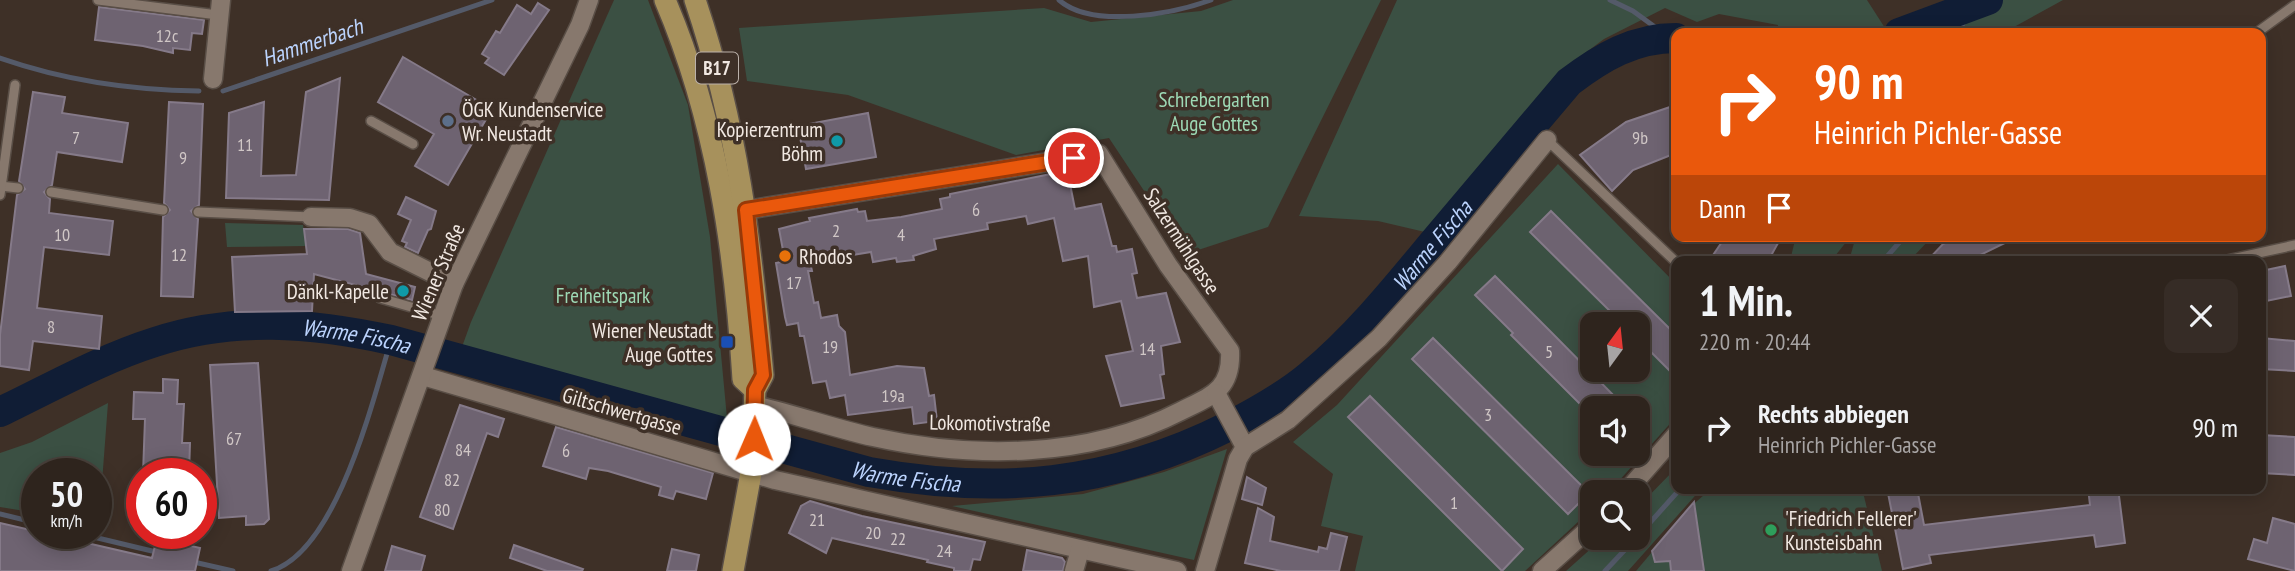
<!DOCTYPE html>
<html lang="de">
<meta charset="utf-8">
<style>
body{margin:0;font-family:"PT Sans Narrow",sans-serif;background:#362c26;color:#f1f3f6;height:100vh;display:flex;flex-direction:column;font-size:26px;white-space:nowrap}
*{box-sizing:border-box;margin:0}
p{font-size:23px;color:#a7a4a4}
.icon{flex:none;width:38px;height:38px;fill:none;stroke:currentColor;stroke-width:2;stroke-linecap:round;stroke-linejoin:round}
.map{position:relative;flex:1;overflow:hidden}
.sheet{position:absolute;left:1671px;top:256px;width:595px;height:238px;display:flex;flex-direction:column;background:#2e241d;border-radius:14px;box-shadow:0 4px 18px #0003,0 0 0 2px #49413b}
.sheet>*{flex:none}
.guide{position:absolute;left:1671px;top:28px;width:595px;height:214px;border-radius:14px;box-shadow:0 4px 18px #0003,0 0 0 2px #49413b;background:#ea580c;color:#fff;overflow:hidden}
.needle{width:46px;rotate:15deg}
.buttons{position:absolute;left:1580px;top:312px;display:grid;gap:14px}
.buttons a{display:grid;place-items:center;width:70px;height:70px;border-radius:14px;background:#2e241d;box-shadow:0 4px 18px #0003,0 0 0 2px #49413b;font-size:35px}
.speed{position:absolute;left:21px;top:458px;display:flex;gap:14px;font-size:35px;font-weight:700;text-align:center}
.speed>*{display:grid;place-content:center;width:91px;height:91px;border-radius:50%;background:#2e241d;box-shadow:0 4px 18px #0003,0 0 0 2px #49413b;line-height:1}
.speed small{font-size:18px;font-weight:400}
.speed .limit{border:10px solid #d22;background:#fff;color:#111}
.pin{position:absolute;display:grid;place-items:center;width:60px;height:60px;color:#fff;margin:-30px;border:4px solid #fff;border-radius:50%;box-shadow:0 2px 7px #0007}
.me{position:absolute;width:77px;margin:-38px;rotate:1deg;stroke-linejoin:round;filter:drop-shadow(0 0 5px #0008)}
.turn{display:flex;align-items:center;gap:24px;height:147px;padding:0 28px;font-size:32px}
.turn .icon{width:91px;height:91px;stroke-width:2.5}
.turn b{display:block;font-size:49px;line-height:60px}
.then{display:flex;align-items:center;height:66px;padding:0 28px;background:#0003;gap:14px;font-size:26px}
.round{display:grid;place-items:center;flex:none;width:74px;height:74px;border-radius:14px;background:#362c26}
.overview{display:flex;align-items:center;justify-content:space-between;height:119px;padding:0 28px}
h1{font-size:42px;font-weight:600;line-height:52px}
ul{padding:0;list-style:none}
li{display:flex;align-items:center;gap:21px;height:105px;padding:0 28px}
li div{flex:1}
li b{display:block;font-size:26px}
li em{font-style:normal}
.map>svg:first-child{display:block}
.green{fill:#3b5043;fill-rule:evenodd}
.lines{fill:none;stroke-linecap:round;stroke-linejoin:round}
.stream{stroke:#545a69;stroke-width:5}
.river{stroke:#101d35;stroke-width:30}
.building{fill:#6e6371;stroke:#857a89;stroke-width:2}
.lane-casing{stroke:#594e46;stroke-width:12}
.street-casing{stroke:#594e46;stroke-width:21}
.primary-casing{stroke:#594e46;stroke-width:24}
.lane{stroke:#87786d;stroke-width:9}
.street{stroke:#87786d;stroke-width:18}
.primary{stroke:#a7915c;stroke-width:21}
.route-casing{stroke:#983908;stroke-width:18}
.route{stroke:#ea580c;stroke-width:12}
.service-dot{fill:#5c6f8a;stroke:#3e3027;stroke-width:2.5}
.culture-dot{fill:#0f9aa8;stroke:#3e3027;stroke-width:2.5}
.food-dot{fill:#e8710a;stroke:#3e3027;stroke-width:2.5}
.transit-dot{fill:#1a4fb4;stroke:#3e3027;stroke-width:2.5}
.leisure-dot{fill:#2e9e5b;stroke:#3e3027;stroke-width:2.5}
.labels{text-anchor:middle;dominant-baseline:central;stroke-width:7;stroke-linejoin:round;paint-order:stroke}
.number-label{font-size:18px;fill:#d0c7c6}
.shield{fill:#3e3027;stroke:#bbb1aa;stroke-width:2}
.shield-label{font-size:19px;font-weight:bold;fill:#f1e8e2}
.park-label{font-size:21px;fill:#9dd9b5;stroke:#3e3027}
.poi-label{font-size:21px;fill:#f1e8e2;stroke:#3e3027;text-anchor:start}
.street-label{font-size:21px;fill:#f1e8e2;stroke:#3e3027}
.water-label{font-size:23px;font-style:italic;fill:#bbd3fd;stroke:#3e3027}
</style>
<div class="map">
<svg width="2295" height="571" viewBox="0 0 2295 571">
<rect width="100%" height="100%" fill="#3e3027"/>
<g class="green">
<polygon points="614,0 648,0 688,105 710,237 727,418 724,445 454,369 471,322"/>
<polygon points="1233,0 1381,0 1268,227 1186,254 1109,138 1016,155 848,95 747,81 739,28 1044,8 1091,22 1201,11"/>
<polygon points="1397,0 1867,0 1885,28 1960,0 2063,0 2003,33 1777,33 1778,25 1719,14 1697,22 1665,8 1604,39 1557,74 1425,232 1378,221 1299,216"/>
<path d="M1558,164L1676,284V417L1609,492H1592V509L1525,571H1355L1363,536L1321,526L1333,474L1293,442L1337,405ZM1592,324H1638V369H1592ZM1592,408H1638V453H1592Z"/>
<polygon points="225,223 303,225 306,246 227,247"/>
<polygon points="1796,236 1851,236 1831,261 1813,261 1809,257 1806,261 1790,261"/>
<polygon points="1856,236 1933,236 1909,261 1849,261"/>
<polygon points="108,403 99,522 96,521 96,474 37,474 37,513 0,507 0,453 32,442"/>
<polygon points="1227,449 1194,560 952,506 1083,494 1164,472"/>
<polygon points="1676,468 1676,488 1702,488 1628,571 1566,571 1604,537 1638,537 1638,507"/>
<polygon points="1712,488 1862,488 1882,571 1636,571 1689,508"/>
</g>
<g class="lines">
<g class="stream">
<path d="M1059,0C1092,29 1173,14 1211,0"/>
<polyline points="1610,0 1633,11 1670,38"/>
<polyline points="1958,33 1971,8"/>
<path d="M0,58C66,81 130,90 199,91"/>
<polyline points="223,91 492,0"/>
<polyline points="1883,261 1905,236"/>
<polyline points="0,514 37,523"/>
<polyline points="81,534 152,551"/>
<polyline points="1638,536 1681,488"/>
<polyline points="198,563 233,571"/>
<path d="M271,571C337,551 373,400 391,340"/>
<polyline points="1605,571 1637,537"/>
</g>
<g class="river">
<polyline points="1899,33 1988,0"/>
<path id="s1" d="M0,412C50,388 101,359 155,342C233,316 313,323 391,340L869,472C998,495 1110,486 1229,426C1256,412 1285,396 1309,376C1356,337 1394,290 1432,244C1478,190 1524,136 1569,82C1602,57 1634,38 1676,38"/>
</g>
</g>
<g class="building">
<polygon points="538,3 549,10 504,75 485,63 489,58 482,54 496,31 500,33 517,5 531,14"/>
<polygon points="99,7 204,20 202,34 192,33 190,50 173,48 173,53 143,46 95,40"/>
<polygon points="403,57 492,109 448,185 415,166 434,134 378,102"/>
<polygon points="340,78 329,200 226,198 229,113 264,102 261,176 296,175 306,92"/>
<polygon points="33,92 65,97 62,113 128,123 122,162 57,152 52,185 44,192 50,199 49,213 113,221 109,255 44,247 37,308 102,316 99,349 33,341 29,370 0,366 0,335 17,195 25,189 19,181"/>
<polygon points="169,102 203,104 199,205 191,211 198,219 193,297 161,296 163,217 170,210 164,203"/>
<polygon points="1676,105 1676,153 1633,170 1612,191 1580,155 1626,122"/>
<polygon points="868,113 876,157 806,169 798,126"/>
<polygon points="1061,172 1062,175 1068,174 1075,209 1101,204 1112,246 1116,246 1117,252 1132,249 1137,273 1132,274 1137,298 1166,293 1180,342 1161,346 1164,374 1160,375 1164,398 1121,406 1106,356 1133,351 1121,301 1094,307 1088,256 1063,261 1054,218 1028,224 1026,216 987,223 988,229 934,239 936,249 913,256 914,260 897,262 896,258 873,262 871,252 810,262 812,271 808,271 814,303 818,302 821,318 837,315 839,326 845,332 850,375 897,366 924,368 929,396 934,395 937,421 914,424 912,407 848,415 845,395 830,398 826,381 813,383 804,336 800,336 798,323 787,325 785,317 776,263 785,261 779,229 810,221 809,218 857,209 858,212 865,211 867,221 901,217 942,209 940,199 950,197 950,194"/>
<polygon points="406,197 436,211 431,229 428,230 418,253 405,247 407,243 402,241 411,220 398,214"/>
<polygon points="1551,211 1676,335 1676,377 1638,339 1638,324 1623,324 1530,232"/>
<polygon points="304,229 348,229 360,233 366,274 415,287 412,300 314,274 312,311 235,312 232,257 307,254"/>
<polygon points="1726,236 1782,236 1768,261 1709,261"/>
<polygon points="1960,236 2019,236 1968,261 1927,261 1943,244"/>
<polygon points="2285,266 2291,296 2261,302 2261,271"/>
<polygon points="1495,276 1551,332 1626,408 1584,408 1511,335 1513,333 1475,295"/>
<polygon points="1433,338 1589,493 1568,514 1412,359"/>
<polygon points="2261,338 2295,341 2295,371 2261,369"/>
<polygon points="258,363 269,519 264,524 246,525 246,516 219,518 210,365"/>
<polygon points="163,379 178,380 177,404 184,404 182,443 190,443 189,474 143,474 145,419 133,419 134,392 163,393"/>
<polygon points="1370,396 1523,549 1502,571 1348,417"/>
<polygon points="460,405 504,419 498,437 487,433 453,529 420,517"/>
<polygon points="556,427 713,473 706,499 676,491 673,499 659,495 661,487 608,471 589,468 586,479 543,466"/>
<polygon points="2261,435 2295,437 2295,475 2261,473"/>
<polygon points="1247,477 1266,488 1262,505 1242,499"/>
<polygon points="1887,488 1917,488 1924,525 2090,505 2088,488 2118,488 2125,543 2096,547 2094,535 1929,555 1931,563 1903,569"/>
<polygon points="810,501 862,516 985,542 980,560 973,559 970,571 954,571 954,568 927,562 928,560 832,538 826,553 789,533 801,506"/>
<polygon points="1694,502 1704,571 1671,571 1670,561 1655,562 1652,551"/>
<polygon points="1258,508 1274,517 1270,541 1318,552 1319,547 1327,549 1331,533 1347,537 1339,571 1281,571 1245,563"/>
<polygon points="2273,518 2295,524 2295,571 2248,559 2254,539 2267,543"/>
<polygon points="0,523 152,558 157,538 200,548 195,571 0,571"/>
<polygon points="514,545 583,569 582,571 547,571 510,558"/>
<polygon points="392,546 425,556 421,571 385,571"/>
<polygon points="672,549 699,555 696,571 667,571"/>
<polygon points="1027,550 1062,558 1065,562 1063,571 1023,571"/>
</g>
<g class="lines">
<defs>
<g id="lane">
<polyline points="98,0 218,15"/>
<polyline points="2259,31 2295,5"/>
<polyline points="371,121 413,144"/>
<polyline points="1547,140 1676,262"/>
<polyline points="0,186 18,188"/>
<polyline points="51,192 163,210"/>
<polyline points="0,195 15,85"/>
<polyline points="198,212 311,217"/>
<polyline points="2222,261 2295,245"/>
<polyline points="380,298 442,316"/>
</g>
<g id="street">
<polyline points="213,79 221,0"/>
<path d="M746,210L1099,154L1168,265L1230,351C1232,390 1211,396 1181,411C1088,459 972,459 873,437C833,428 794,414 754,405"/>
<polyline points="311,217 350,218 369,224 390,252 454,284"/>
<polyline points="423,376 775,480 1177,571"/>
<polyline points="1216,393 1245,447"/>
<polyline points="1626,492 1676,435"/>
<polyline points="351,571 454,284 580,25 589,0"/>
<polyline points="1074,571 1080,550"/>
<polyline points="1205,571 1238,459 1245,447 1288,420 1379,338 1448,262 1547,140"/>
<polyline points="1542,571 1592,526"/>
</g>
<g id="primary">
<path d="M665,0C716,119 735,250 743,379L755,390"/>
<path d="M695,0C738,127 751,243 763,375L755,390L751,473L733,571"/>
</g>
</defs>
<use href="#lane" class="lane-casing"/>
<use href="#street" class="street-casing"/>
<use href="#primary" class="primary-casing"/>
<use href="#lane" class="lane"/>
<use href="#street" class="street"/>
<use href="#primary" class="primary"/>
</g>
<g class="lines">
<defs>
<polyline id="route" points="754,439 755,390 763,375 746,210 1074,158"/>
</defs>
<use href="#route" class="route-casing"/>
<use href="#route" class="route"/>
</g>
<circle class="service-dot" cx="448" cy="121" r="7"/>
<g class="culture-dot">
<circle cx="837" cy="141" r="7"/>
<circle cx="403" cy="291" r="7"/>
</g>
<circle class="food-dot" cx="785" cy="256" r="7"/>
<rect class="transit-dot" x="720" y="335" width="14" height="14" rx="3.5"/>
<circle class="leisure-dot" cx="1771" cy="530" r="7"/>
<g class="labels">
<g class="number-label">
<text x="167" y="35">12c</text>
<text x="76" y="137">7</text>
<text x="1640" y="137">9b</text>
<text x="245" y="144">11</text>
<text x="183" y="157">9</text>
<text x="976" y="209">6</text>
<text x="836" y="230">2</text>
<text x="62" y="234">10</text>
<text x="901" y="234">4</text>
<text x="179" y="254">12</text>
<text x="794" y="282">17</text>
<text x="51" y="326">8</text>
<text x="830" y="346">19</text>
<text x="1147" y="348">14</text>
<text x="1549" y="351">5</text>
<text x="893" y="395">19a</text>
<text x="1488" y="414">3</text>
<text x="234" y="438">67</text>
<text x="463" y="449">84</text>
<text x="566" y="450">6</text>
<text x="452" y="479">82</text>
<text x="1454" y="502">1</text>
<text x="442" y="509">80</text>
<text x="817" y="519">21</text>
<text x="873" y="532">20</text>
<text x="898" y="538">22</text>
<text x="944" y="550">24</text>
</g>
<rect class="shield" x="696" y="52.5" width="42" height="31" rx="5"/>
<g class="shield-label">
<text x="717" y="68">B17</text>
</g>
<g class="park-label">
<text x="1214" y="99">Schrebergarten<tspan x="1214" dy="24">Auge Gottes</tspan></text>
<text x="603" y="295">Freiheitspark</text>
</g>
<g class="poi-label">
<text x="462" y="109">ÖGK Kundenservice<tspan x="462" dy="24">Wr. Neustadt</tspan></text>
<text x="823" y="129" text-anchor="end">Kopierzentrum<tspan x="823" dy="24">Böhm</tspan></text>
<text x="799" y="256">Rhodos</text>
<text x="389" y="291" text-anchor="end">Dänkl-Kapelle</text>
<text x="713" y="330" text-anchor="end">Wiener Neustadt<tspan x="713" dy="24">Auge Gottes</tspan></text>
<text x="1785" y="518">'Friedrich Fellerer'<tspan x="1785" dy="24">Kunsteisbahn</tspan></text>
</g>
<g class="street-label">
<text transform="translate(1182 241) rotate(57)">Salzermühlgasse</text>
<text transform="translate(438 272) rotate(-67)">Wiener Straße</text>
<text transform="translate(622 411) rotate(16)">Giltschwertgasse</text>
<text transform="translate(990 423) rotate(1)">Lokomotivstraße</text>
</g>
<g class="water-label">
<text transform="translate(312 42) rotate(-19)">Hammerbach</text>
<text stroke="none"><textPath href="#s1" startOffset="1549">Warme Fischa</textPath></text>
<text stroke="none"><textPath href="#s1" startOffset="374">Warme Fischa</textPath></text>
<text stroke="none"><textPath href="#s1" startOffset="942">Warme Fischa</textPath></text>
</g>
</g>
</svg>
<div class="buttons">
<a><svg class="needle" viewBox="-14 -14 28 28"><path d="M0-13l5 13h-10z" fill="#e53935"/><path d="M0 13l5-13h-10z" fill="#a7a4a4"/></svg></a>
<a><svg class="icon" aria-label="sound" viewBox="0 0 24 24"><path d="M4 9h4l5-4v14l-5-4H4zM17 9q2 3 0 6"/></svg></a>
<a><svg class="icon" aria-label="search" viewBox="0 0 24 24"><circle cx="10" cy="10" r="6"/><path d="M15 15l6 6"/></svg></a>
</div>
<div class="speed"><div>50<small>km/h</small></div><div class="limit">60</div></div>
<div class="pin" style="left:1074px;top:158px;background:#d93025"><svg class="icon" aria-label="arrive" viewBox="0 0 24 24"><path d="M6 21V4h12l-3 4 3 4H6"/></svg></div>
<svg class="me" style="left:754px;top:439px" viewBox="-20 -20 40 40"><circle r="19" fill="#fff"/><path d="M0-13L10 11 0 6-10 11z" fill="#ea580c"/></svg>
<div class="guide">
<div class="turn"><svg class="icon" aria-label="right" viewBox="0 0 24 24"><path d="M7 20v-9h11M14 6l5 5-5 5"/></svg><div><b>90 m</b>Heinrich Pichler-Gasse</div></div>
<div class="then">Dann<svg class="icon" aria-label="arrive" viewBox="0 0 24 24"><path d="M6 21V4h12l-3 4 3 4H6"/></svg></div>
</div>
<section class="sheet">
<div class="overview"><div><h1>1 Min.</h1><p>220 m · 20:44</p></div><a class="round"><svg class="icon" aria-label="close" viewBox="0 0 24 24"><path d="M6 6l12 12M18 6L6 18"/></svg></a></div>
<ul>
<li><svg class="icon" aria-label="right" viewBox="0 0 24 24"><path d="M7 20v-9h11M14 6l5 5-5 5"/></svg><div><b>Rechts abbiegen</b><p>Heinrich Pichler-Gasse</p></div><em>90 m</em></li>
</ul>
</section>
</div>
